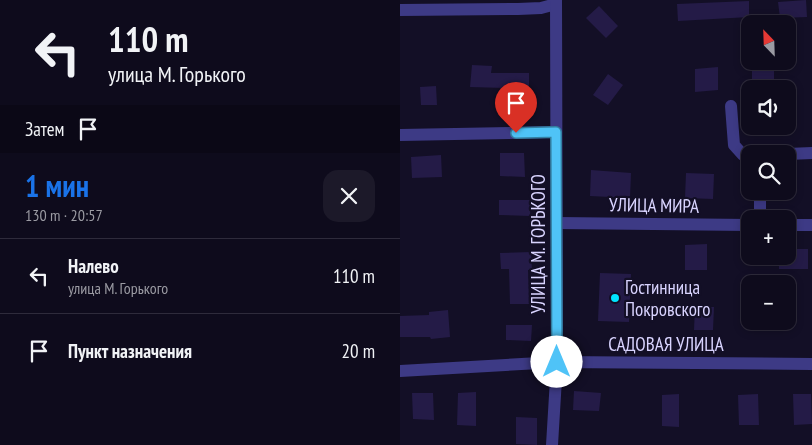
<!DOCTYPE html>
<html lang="ru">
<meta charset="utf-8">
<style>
body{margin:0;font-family:"PT Sans Narrow",sans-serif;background:#1c1929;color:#f1f3f6;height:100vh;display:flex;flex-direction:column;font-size:19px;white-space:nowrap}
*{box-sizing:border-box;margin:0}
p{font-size:16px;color:#9b9ba3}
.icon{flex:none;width:28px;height:28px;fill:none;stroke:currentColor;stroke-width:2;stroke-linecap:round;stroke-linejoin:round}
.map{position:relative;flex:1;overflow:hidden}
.details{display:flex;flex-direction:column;background:#0e0b1c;width:400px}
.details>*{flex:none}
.top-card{background:#0e0b1c;color:#f1f3f6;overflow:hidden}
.needle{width:32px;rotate:337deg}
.tools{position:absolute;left:341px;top:15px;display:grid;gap:10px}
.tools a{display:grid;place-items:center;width:55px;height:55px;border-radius:10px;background:#0e0b1c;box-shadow:0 2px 8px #0003,0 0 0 1px #2e2b3b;font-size:25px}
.pin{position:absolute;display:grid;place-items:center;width:42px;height:42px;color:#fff;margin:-51px -21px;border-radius:50% 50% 50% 0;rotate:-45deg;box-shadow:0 0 5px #0007}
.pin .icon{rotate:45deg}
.me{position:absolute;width:55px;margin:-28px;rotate:0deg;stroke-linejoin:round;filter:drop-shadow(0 0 4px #0008)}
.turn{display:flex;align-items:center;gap:18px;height:105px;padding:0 25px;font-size:22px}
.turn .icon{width:65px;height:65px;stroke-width:2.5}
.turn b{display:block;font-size:35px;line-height:42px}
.then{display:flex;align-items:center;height:48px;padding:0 25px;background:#0003;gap:10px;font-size:19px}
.round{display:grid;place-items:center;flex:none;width:52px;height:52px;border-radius:15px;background:#1c1929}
.head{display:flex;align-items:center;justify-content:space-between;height:85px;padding:0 25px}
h1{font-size:30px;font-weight:700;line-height:38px;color:#1a73e8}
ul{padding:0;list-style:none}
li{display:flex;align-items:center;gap:15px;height:75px;padding:0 25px;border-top:1px solid #2e2b3b}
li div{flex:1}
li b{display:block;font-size:19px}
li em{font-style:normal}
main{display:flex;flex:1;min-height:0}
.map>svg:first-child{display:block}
.building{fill:#241b47}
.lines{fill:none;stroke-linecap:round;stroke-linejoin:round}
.minor{stroke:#3d3a85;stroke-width:12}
.route-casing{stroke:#337fa1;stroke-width:12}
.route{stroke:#4fc3f7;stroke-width:9}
.poi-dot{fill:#00e5ff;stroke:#130f26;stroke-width:2}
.labels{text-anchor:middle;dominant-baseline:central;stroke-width:4.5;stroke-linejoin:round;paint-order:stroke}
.street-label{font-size:19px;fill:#d9d4ff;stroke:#130f26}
.poi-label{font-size:19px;fill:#d9d4ff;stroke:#130f26;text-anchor:start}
</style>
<main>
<section class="details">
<div class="top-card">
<div class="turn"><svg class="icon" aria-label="left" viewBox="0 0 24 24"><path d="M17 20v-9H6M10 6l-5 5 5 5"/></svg><div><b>110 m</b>улица М. Горького</div></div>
<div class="then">Затем<svg class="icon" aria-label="arrive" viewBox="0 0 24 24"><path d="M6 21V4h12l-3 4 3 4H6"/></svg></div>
</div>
<div class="head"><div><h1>1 мин</h1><p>130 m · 20:57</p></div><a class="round"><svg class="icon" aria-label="close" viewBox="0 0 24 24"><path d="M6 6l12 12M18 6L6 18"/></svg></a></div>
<ul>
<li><svg class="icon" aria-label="left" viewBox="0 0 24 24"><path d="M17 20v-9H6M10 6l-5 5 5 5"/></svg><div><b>Налево</b><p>улица М. Горького</p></div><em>110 m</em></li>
<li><svg class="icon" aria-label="arrive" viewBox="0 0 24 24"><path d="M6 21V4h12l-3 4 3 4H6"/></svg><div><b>Пункт назначения</b></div><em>20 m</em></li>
</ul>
</section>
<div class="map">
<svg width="412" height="445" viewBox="0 0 412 445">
<rect width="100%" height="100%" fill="#130f26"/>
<g class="building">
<polygon points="406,0 407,17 380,18 378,2"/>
<polygon points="349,1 349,17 278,21 277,4"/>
<polygon points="199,6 218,26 206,38 186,18"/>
<polygon points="72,65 92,66 91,73 129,73 129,104 106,104 105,88 70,87"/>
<polygon points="318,67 318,90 295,92 295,69"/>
<rect x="352" y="67" width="22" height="22"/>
<polygon points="208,74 223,85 208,105 193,95"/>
<polygon points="36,86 37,105 21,105 20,87"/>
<polygon points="100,153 124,153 125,177 100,176"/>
<polygon points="41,155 42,177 12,178 11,157"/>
<polygon points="191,170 231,173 230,198 190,196"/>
<polygon points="286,173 314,174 313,199 285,198"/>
<polygon points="99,200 131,200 130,216 99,215"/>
<polygon points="307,244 307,270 285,270 285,245"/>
<polygon points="388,249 408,249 408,269 379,269 379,256 388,256"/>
<polygon points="131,252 132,270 128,270 129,304 110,304 109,269 101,269 100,253"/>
<polygon points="200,273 231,274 229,322 198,321"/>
<polygon points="295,307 314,307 313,330 294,330"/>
<polygon points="48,310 50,337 31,339 30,337 0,337 0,316 29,315 29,312"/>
<polygon points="106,325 132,325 131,341 106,340"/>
<polygon points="174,391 201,393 199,411 173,410"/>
<polygon points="76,392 76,426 57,425 58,393"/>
<polygon points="12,393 33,393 34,420 13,419"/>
<polygon points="279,394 279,427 262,426 262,395"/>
<polygon points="358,394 359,425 339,425 338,395"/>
<polygon points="393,394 411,394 412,424 394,425"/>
<polygon points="116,417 137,418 137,445 116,444"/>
</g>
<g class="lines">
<g class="minor">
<polyline points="0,10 118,9 141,8 156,4"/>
<polyline points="331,106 334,145 343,155 350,155"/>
<polyline points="0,135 156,132"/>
<polyline points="388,154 412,153"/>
<polyline points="360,219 360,191"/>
<polyline points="157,223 350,225"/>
<polyline points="388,225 412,225"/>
<polyline points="0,371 157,362 412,364"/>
<polyline points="152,445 157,362 156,0"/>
</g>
</g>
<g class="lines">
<defs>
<polyline id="route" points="116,133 156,132 157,362"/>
</defs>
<use href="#route" class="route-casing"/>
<use href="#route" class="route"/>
</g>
<circle class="poi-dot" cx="215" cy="298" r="5"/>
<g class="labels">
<g class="street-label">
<text transform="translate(254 205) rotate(1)">УЛИЦА МИРА</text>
<text transform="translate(138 244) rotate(-90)">УЛИЦА М. ГОРЬКОГО</text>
<text x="266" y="344">САДОВАЯ УЛИЦА</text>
</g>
<g class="poi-label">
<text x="225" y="287">Гостинница<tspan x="225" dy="22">Покровского</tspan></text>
</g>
</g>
</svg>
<div class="tools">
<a><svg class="needle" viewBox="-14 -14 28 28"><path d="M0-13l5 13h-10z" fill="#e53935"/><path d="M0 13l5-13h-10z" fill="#9b9ba3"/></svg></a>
<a><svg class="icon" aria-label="sound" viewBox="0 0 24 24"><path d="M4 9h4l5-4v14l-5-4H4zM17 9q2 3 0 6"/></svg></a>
<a><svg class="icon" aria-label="search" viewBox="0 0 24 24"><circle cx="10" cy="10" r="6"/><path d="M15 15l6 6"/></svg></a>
<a>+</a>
<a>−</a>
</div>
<div class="pin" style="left:116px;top:133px;background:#d93025"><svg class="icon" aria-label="arrive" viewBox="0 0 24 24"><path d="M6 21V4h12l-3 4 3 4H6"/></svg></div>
<svg class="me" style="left:157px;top:362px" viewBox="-20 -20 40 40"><circle r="19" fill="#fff"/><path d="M0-13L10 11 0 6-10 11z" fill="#4fc3f7"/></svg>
</div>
</main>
